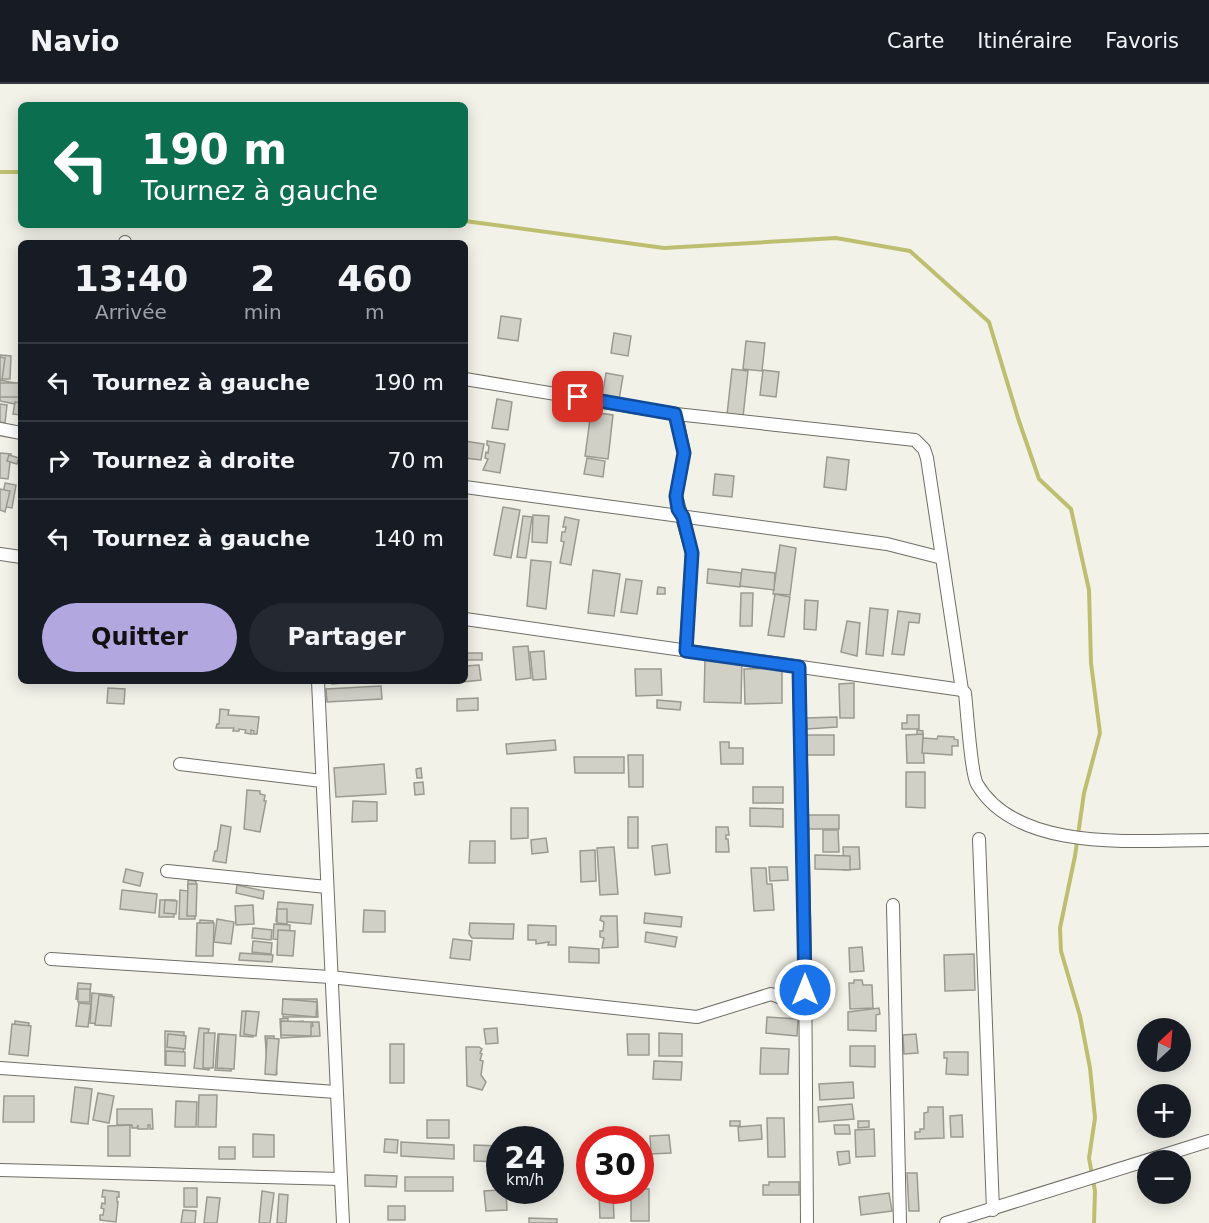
<!DOCTYPE html>
<html lang="fr">
<meta charset="utf-8">
<style>
body{margin:0;font-family:"DejaVu Sans",sans-serif;background:#242831;color:#f1f3f6;height:100vh;display:flex;flex-direction:column;font-size:22px;white-space:nowrap}
*{box-sizing:border-box;margin:0}
p{font-size:20px;color:#9ea1a6}
.icon{flex:none;width:33px;height:33px;fill:none;stroke:currentColor;stroke-width:2;stroke-linecap:round;stroke-linejoin:round}
.map{position:relative;flex:1;overflow:hidden}
.details{position:absolute;left:18px;top:156px;width:450px;height:444px;display:flex;flex-direction:column;background:#171b24;border-radius:9px;box-shadow:0 3px 15px #0003}
.details>*{flex:none}
.guide{position:absolute;left:18px;top:18px;width:450px;height:126px;border-radius:9px;box-shadow:0 3px 15px #0003;background:#0b6e4f;color:#fff;overflow:hidden}
.needle{width:39px;rotate:26deg}
.controls{position:absolute;left:1137px;top:934px;display:grid;gap:12px}
.controls a{display:grid;place-items:center;width:54px;height:54px;border-radius:50%;background:#171b24;box-shadow:0 3px 15px #0003;font-size:30px}
.speed{position:absolute;left:486px;top:1042px;display:flex;gap:12px;font-size:30px;font-weight:700;text-align:center}
.speed>*{display:grid;place-content:center;width:78px;height:78px;border-radius:50%;background:#171b24;box-shadow:0 3px 15px #0003;line-height:1}
.speed small{font-size:15px;font-weight:400}
.speed .limit{border:9px solid #d22;background:#fff;color:#111}
.pin{position:absolute;display:grid;place-items:center;width:51px;height:51px;color:#fff;margin:-26px;border-radius:12px;box-shadow:0 3px 9px #0006}
.me{position:absolute;width:66px;margin:-33px;rotate:0deg;stroke-linejoin:round;filter:drop-shadow(0 0 4px #0008)}
.turn{display:flex;align-items:center;gap:21px;height:126px;padding:0 24px;font-size:27px}
.turn .icon{width:78px;height:78px;stroke-width:2.5}
.turn b{display:block;font-size:42px;line-height:51px}
.eta{display:flex;justify-content:space-evenly;align-items:center;height:102px;text-align:center}
.eta b{font-size:36px;font-weight:700;line-height:42px}
.button{display:flex;gap:12px;margin-top:auto;padding:12px 24px}
.button a{flex:1;height:69px;border-radius:36px;background:#b2a7df;color:#111;font-size:24px;font-weight:700;line-height:69px;text-align:center}
.button a+a{background:#242831;color:#f1f3f6}
ul{padding:0;list-style:none}
li{display:flex;align-items:center;gap:18px;height:78px;padding:0 24px;border-top:2px solid #363941}
li div{flex:1}
li b{display:block;font-size:22px}
li em{font-style:normal}
header{display:flex;align-items:center;gap:36px;box-sizing:border-box;height:84px;padding:0 30px;background:#171b24;border-bottom:2px solid #363941}
header strong{font-size:28px}
nav{display:flex;gap:33px;margin-inline-start:auto;font-size:21px}
.map>svg:first-child{display:block}
.lines{fill:none;stroke-linecap:round;stroke-linejoin:round}
.stream{stroke:#bebe71;stroke-width:4}
.building{fill:#d0d0c7;stroke:#9a9a91;stroke-width:1.5}
.minor-casing{stroke:#6e6e66;stroke-width:14}
.minor{stroke:#fff;stroke-width:12}
.route-casing{stroke:#114b97;stroke-width:15}
.route{stroke:#1a73e8;stroke-width:10}
</style>
<header>
<strong>Navio</strong>
<nav><a>Carte</a><a>Itinéraire</a><a>Favoris</a></nav>
</header>
<div class="map">
<svg width="1209" height="1139" viewBox="0 0 1209 1139">
<rect width="100%" height="100%" fill="#f2f2e9"/>
<g class="lines">
<g class="stream">
<polyline points="0,88 21,88"/>
<polyline points="465,137 664,164 836,154 910,167 989,238 1018,334 1039,395 1071,425 1089,506 1091,579 1100,649 1084,709 1075,772 1060,844 1061,867 1080,932 1090,984 1095,1034 1089,1074 1095,1107 1094,1139"/>
</g>
</g>
<g class="building">
<polygon points="501,232 521,235 518,257 498,254"/>
<polygon points="614,249 631,252 628,272 611,269"/>
<polygon points="746,257 765,259 762,287 743,285"/>
<polygon points="0,271 11,272 10,295 0,295"/>
<polygon points="0,273 5,274 2,296 0,296"/>
<polygon points="732,285 748,287 743,333 727,331"/>
<polygon points="763,286 779,288 776,313 760,311"/>
<polygon points="606,289 623,292 619,316 602,313"/>
<polygon points="0,296 21,300 20,321 0,317"/>
<rect x="0" y="299" width="21" height="14"/>
<polygon points="497,315 512,318 508,346 492,344"/>
<polygon points="15,318 21,319 21,331 13,330"/>
<polygon points="0,320 7,321 5,339 0,338"/>
<polygon points="591,328 613,331 608,375 585,372"/>
<polygon points="465,357 484,360 481,376 465,374"/>
<polygon points="487,357 505,360 500,389 483,386 488,375 485,374 486,368 488,369 489,362 487,361"/>
<polygon points="0,369 11,370 8,395 0,394"/>
<polygon points="9,371 19,374 17,380 7,377"/>
<polygon points="827,373 849,376 846,406 824,403"/>
<polygon points="587,374 605,377 603,393 584,390"/>
<polygon points="715,390 734,392 732,413 713,411"/>
<polygon points="5,399 16,401 12,424 1,422"/>
<polygon points="0,405 10,407 5,428 0,426"/>
<polygon points="503,423 520,426 511,474 494,471"/>
<polygon points="533,431 549,432 547,459 532,458"/>
<polygon points="523,432 532,433 526,474 517,473"/>
<polygon points="565,433 579,436 571,481 560,479 564,458 561,457 562,448 565,448 566,443 563,443"/>
<polygon points="780,461 796,464 790,511 773,510"/>
<polygon points="531,476 551,478 546,525 527,522"/>
<polygon points="708,485 742,489 740,503 707,499"/>
<polygon points="742,485 775,489 774,506 740,502"/>
<polygon points="593,486 620,490 614,532 588,529"/>
<polygon points="626,495 642,497 637,530 621,528"/>
<polygon points="658,503 665,504 665,510 657,510"/>
<polygon points="741,509 753,509 752,542 740,542"/>
<polygon points="775,510 790,513 784,553 768,551"/>
<polygon points="805,516 818,517 816,546 804,545"/>
<polygon points="870,524 888,526 883,572 866,570"/>
<polygon points="898,527 920,530 919,539 909,538 904,571 892,570"/>
<polygon points="847,537 860,539 857,572 841,568"/>
<polygon points="528,562 531,594 516,596 513,563"/>
<polygon points="544,567 546,595 533,596 530,568"/>
<rect x="465" y="569" width="17" height="7"/>
<polygon points="705,574 742,575 741,619 704,618"/>
<polygon points="479,581 481,596 462,598 465,597 465,582"/>
<polygon points="782,584 782,619 745,620 744,585"/>
<polygon points="635,585 661,585 662,611 636,612"/>
<polygon points="331,597 370,597 332,600"/>
<polygon points="854,599 854,634 840,634 839,600"/>
<polygon points="381,602 382,615 327,618 326,605"/>
<polygon points="108,604 125,605 124,620 107,619"/>
<polygon points="478,614 478,626 457,627 457,615"/>
<polygon points="657,616 681,618 680,626 657,624"/>
<polygon points="220,625 229,626 228,631 259,633 257,650 253,650 254,647 251,646 251,650 245,649 246,646 239,645 239,647 233,647 234,644 216,644 217,640 219,640"/>
<polygon points="907,631 919,631 919,645 902,645 902,639 907,639"/>
<polygon points="837,633 837,643 807,645 806,634"/>
<polygon points="917,646 923,647 923,652 917,652"/>
<polygon points="923,650 924,679 907,679 906,651"/>
<rect x="802" y="651" width="32" height="20"/>
<polygon points="938,652 954,653 954,655 958,656 958,662 952,662 952,671 922,669 923,654 937,655"/>
<polygon points="555,656 556,666 507,670 506,660"/>
<polygon points="720,658 729,658 729,664 743,664 743,680 721,680"/>
<polygon points="628,671 643,671 643,703 629,703"/>
<polygon points="574,673 624,673 624,689 575,689"/>
<polygon points="384,680 386,710 336,713 334,684"/>
<polygon points="421,684 422,694 417,694 416,685"/>
<polygon points="906,688 925,688 925,724 906,723"/>
<polygon points="423,698 424,710 415,711 414,699"/>
<rect x="753" y="703" width="30" height="16"/>
<polygon points="247,706 260,707 260,710 265,711 264,717 266,717 260,748 244,745"/>
<polygon points="353,717 377,718 377,737 352,738"/>
<polygon points="511,724 528,724 528,754 511,755"/>
<polygon points="750,724 783,725 783,743 750,742"/>
<rect x="806" y="731" width="33" height="14"/>
<rect x="628" y="733" width="10" height="31"/>
<polygon points="221,741 231,743 226,779 213,777 215,767 217,767"/>
<polygon points="716,743 728,743 729,751 726,751 726,755 728,755 729,768 716,768"/>
<polygon points="823,746 838,746 839,768 823,768"/>
<polygon points="546,754 548,768 532,770 531,756"/>
<polygon points="470,757 495,757 495,779 469,779"/>
<polygon points="667,760 670,789 655,791 652,762"/>
<polygon points="614,763 618,810 600,811 597,764"/>
<polygon points="843,763 859,763 860,785 844,786"/>
<polygon points="595,766 596,797 581,798 580,767"/>
<polygon points="815,771 850,772 850,786 815,785"/>
<polygon points="769,783 787,783 788,796 770,797"/>
<polygon points="751,784 766,784 767,800 772,800 774,826 754,827"/>
<polygon points="126,785 143,789 140,802 123,798"/>
<polygon points="188,796 196,797 195,835 179,835 180,806 188,807"/>
<polygon points="188,800 197,800 196,832 187,832"/>
<polygon points="237,801 264,807 263,815 236,809"/>
<polygon points="122,806 157,810 155,829 120,825"/>
<polygon points="160,816 175,816 174,833 159,833"/>
<polygon points="165,816 177,817 176,830 164,829"/>
<polygon points="278,818 313,821 311,840 276,837"/>
<polygon points="253,821 254,840 236,841 235,822"/>
<polygon points="277,825 287,825 287,840 277,839"/>
<polygon points="364,826 385,827 385,848 363,848"/>
<polygon points="645,829 682,833 681,843 644,839"/>
<polygon points="601,832 617,832 618,863 602,864 604,854 600,853 600,847 603,847 604,838 600,836"/>
<polygon points="217,835 234,838 231,860 214,858"/>
<polygon points="200,836 213,837 211,860 198,859"/>
<polygon points="197,839 214,839 213,872 196,872"/>
<polygon points="470,839 514,840 513,855 472,854 469,850"/>
<polygon points="274,840 290,841 289,856 273,855"/>
<polygon points="528,841 556,842 556,861 548,861 549,858 536,860 536,856 528,856"/>
<polygon points="253,844 272,846 271,856 252,854"/>
<polygon points="278,846 295,847 293,872 277,871"/>
<polygon points="646,848 677,853 675,863 645,858"/>
<polygon points="453,855 472,857 470,876 450,874"/>
<polygon points="253,857 272,859 271,870 252,868"/>
<polygon points="569,863 599,865 599,879 569,878"/>
<polygon points="862,863 864,887 850,888 849,864"/>
<polygon points="240,869 273,871 272,878 239,876"/>
<polygon points="974,870 975,906 945,907 944,871"/>
<polygon points="854,896 862,896 863,901 872,901 873,924 850,925 849,899 854,899"/>
<polygon points="78,899 91,900 89,916 76,915"/>
<rect x="78" y="905" width="12" height="13"/>
<polygon points="92,909 112,911 110,941 90,939"/>
<polygon points="99,911 114,913 111,942 95,941"/>
<polygon points="283,915 317,915 318,933 283,933"/>
<polygon points="283,915 317,918 316,933 282,930"/>
<polygon points="79,919 91,920 88,943 76,942"/>
<polygon points="879,924 880,930 876,931 876,947 848,946 848,928"/>
<polygon points="242,927 254,928 253,953 240,952"/>
<polygon points="246,927 259,928 256,952 244,950"/>
<polygon points="767,933 798,935 797,952 766,949"/>
<polygon points="288,934 288,942 296,941 295,938 303,937 303,943 313,942 312,938 319,938 320,952 281,954 280,935"/>
<polygon points="15,937 29,939 25,969 12,967"/>
<polygon points="281,937 311,938 311,952 281,951"/>
<polygon points="12,940 31,942 28,972 9,970"/>
<polygon points="199,944 209,945 208,949 213,950 209,986 194,984"/>
<polygon points="497,944 498,959 486,960 484,945"/>
<polygon points="165,947 184,948 183,981 165,981"/>
<polygon points="204,949 215,949 213,984 203,984"/>
<polygon points="659,949 682,950 682,972 659,972"/>
<polygon points="168,950 186,952 185,965 167,963"/>
<polygon points="218,950 234,951 231,987 215,986"/>
<polygon points="219,950 236,951 234,985 217,984"/>
<polygon points="627,950 649,950 649,971 628,971"/>
<polygon points="916,950 918,969 904,970 903,951"/>
<polygon points="265,952 274,952 277,990 268,990"/>
<polygon points="267,954 279,955 276,991 265,990"/>
<rect x="390" y="960" width="14" height="39"/>
<polygon points="850,962 875,962 875,983 850,982"/>
<polygon points="466,963 479,963 482,965 480,969 482,970 480,976 483,977 481,991 486,998 482,1006 467,1002"/>
<polygon points="761,964 789,965 788,990 760,990"/>
<polygon points="166,967 185,968 185,982 166,981"/>
<polygon points="944,968 968,968 968,991 946,990 947,974 944,974"/>
<polygon points="654,977 682,978 681,996 653,995"/>
<polygon points="853,998 854,1014 820,1016 819,1000"/>
<polygon points="75,1003 92,1005 88,1040 71,1038"/>
<polygon points="98,1009 114,1012 109,1039 93,1036"/>
<polygon points="199,1011 217,1011 216,1043 198,1043"/>
<polygon points="4,1012 34,1012 34,1038 3,1038"/>
<polygon points="176,1017 197,1018 196,1043 175,1043"/>
<polygon points="852,1020 854,1035 819,1038 818,1023"/>
<polygon points="928,1023 943,1023 944,1054 915,1055 915,1048 920,1048 920,1045 924,1045 924,1029 928,1028"/>
<polygon points="117,1025 152,1025 153,1045 150,1045 150,1041 148,1041 148,1045 138,1045 138,1041 137,1044 132,1044 132,1041 117,1041"/>
<polygon points="962,1031 963,1053 951,1053 950,1032"/>
<polygon points="767,1034 784,1034 785,1073 768,1073"/>
<rect x="427" y="1036" width="22" height="18"/>
<rect x="730" y="1037" width="10" height="5"/>
<polygon points="858,1037 869,1037 869,1043 858,1044"/>
<polygon points="130,1041 130,1072 108,1072 108,1042"/>
<polygon points="761,1041 762,1055 739,1057 738,1043"/>
<polygon points="834,1041 849,1041 850,1050 835,1050"/>
<polygon points="874,1045 875,1072 856,1073 855,1046"/>
<polygon points="253,1050 274,1051 274,1073 253,1073"/>
<polygon points="669,1051 671,1069 651,1070 650,1052"/>
<polygon points="385,1055 398,1056 397,1069 384,1068"/>
<polygon points="401,1058 454,1061 454,1075 401,1072"/>
<polygon points="474,1061 500,1062 500,1078 474,1077"/>
<rect x="219" y="1063" width="16" height="12"/>
<polygon points="849,1067 850,1079 839,1081 837,1068"/>
<polygon points="640,1084 646,1084 645,1103 640,1103"/>
<polygon points="907,1089 917,1089 919,1127 909,1127"/>
<polygon points="365,1091 397,1092 396,1103 365,1102"/>
<rect x="405" y="1093" width="48" height="14"/>
<polygon points="769,1098 799,1098 799,1111 763,1111 763,1101 769,1101"/>
<rect x="184" y="1104" width="13" height="19"/>
<polygon points="640,1105 649,1105 649,1137 631,1137 631,1107 640,1107"/>
<polygon points="103,1106 119,1108 119,1113 117,1113 117,1118 118,1118 116,1138 100,1136 100,1131 103,1131 104,1125 101,1124 102,1119 105,1120 105,1113 102,1113"/>
<polygon points="500,1106 506,1107 507,1126 486,1127 484,1107"/>
<polygon points="262,1107 274,1109 270,1139 259,1139"/>
<polygon points="599,1109 613,1109 614,1134 600,1134"/>
<polygon points="889,1109 892,1127 861,1131 859,1113"/>
<polygon points="279,1110 288,1111 286,1139 277,1139"/>
<polygon points="207,1113 220,1114 217,1139 204,1139"/>
<rect x="388" y="1122" width="17" height="14"/>
<polygon points="183,1126 196,1127 195,1139 181,1139"/>
<polygon points="529,1134 557,1135 557,1139 529,1139"/>
</g>
<g class="lines">
<defs>
<g id="minor">
<polyline points="125,159 125,158"/>
<path d="M465,295L676,330L915,356L924,365L927,374L962,606L965,609C967,626 971,690 977,700C1018,770 1140,756 1209,756"/>
<polyline points="676,330 684,369 676,412 692,469 686,567"/>
<polyline points="0,345 21,349"/>
<polyline points="465,403 887,460 942,474"/>
<polyline points="0,470 21,473"/>
<polyline points="465,535 962,606"/>
<polyline points="799,583 805,873 807,1139"/>
<polyline points="318,597 343,1139"/>
<polyline points="180,680 322,697"/>
<polyline points="979,755 993,1126"/>
<polyline points="167,787 327,803"/>
<polyline points="893,821 900,1139"/>
<polyline points="51,875 330,893 697,933 771,910 804,923"/>
<polyline points="0,984 336,1008"/>
<polyline points="0,1086 341,1095"/>
<polyline points="946,1139 1209,1057"/>
</g>
</defs>
<use href="#minor" class="minor-casing"/>
<use href="#minor" class="minor"/>
</g>
<g class="lines">
<defs>
<polyline id="route" points="578,313 675,330 684,369 676,412 678,425 683,433 692,469 686,567 799,583 805,906"/>
</defs>
<use href="#route" class="route-casing"/>
<use href="#route" class="route"/>
</g>
</svg>
<div class="controls">
<a><svg class="needle" viewBox="-14 -14 28 28"><path d="M0-13l5 13h-10z" fill="#e53935"/><path d="M0 13l5-13h-10z" fill="#9ea1a6"/></svg></a>
<a>+</a>
<a>−</a>
</div>
<div class="speed"><div>24<small>km/h</small></div><div class="limit">30</div></div>
<div class="pin" style="left:578px;top:313px;background:#d93025"><svg class="icon" aria-label="arrive" viewBox="0 0 24 24"><path d="M6 21V4h12l-3 4 3 4H6"/></svg></div>
<svg class="me" style="left:805px;top:906px" viewBox="-20 -20 40 40"><circle r="17" fill="#1a73e8" stroke="#fff" stroke-width="3"/><path d="M0-11L8 9 0 5-8 9z" fill="#fff"/></svg>
<div class="guide">
<div class="turn"><svg class="icon" aria-label="left" viewBox="0 0 24 24"><path d="M17 20v-9H6M10 6l-5 5 5 5"/></svg><div><b>190 m</b>Tournez à gauche</div></div>
</div>
<section class="details">
<div class="eta">
<div><b>13:40</b><p>Arrivée</p></div>
<div><b>2</b><p>min</p></div>
<div><b>460</b><p>m</p></div>
</div>
<ul>
<li><svg class="icon" aria-label="left" viewBox="0 0 24 24"><path d="M17 20v-9H6M10 6l-5 5 5 5"/></svg><div><b>Tournez à gauche</b></div><em>190 m</em></li>
<li><svg class="icon" aria-label="right" viewBox="0 0 24 24"><path d="M7 20v-9h11M14 6l5 5-5 5"/></svg><div><b>Tournez à droite</b></div><em>70 m</em></li>
<li><svg class="icon" aria-label="left" viewBox="0 0 24 24"><path d="M17 20v-9H6M10 6l-5 5 5 5"/></svg><div><b>Tournez à gauche</b></div><em>140 m</em></li>
</ul>
<div class="button"><a>Quitter</a><a>Partager</a></div>
</section>
</div>
